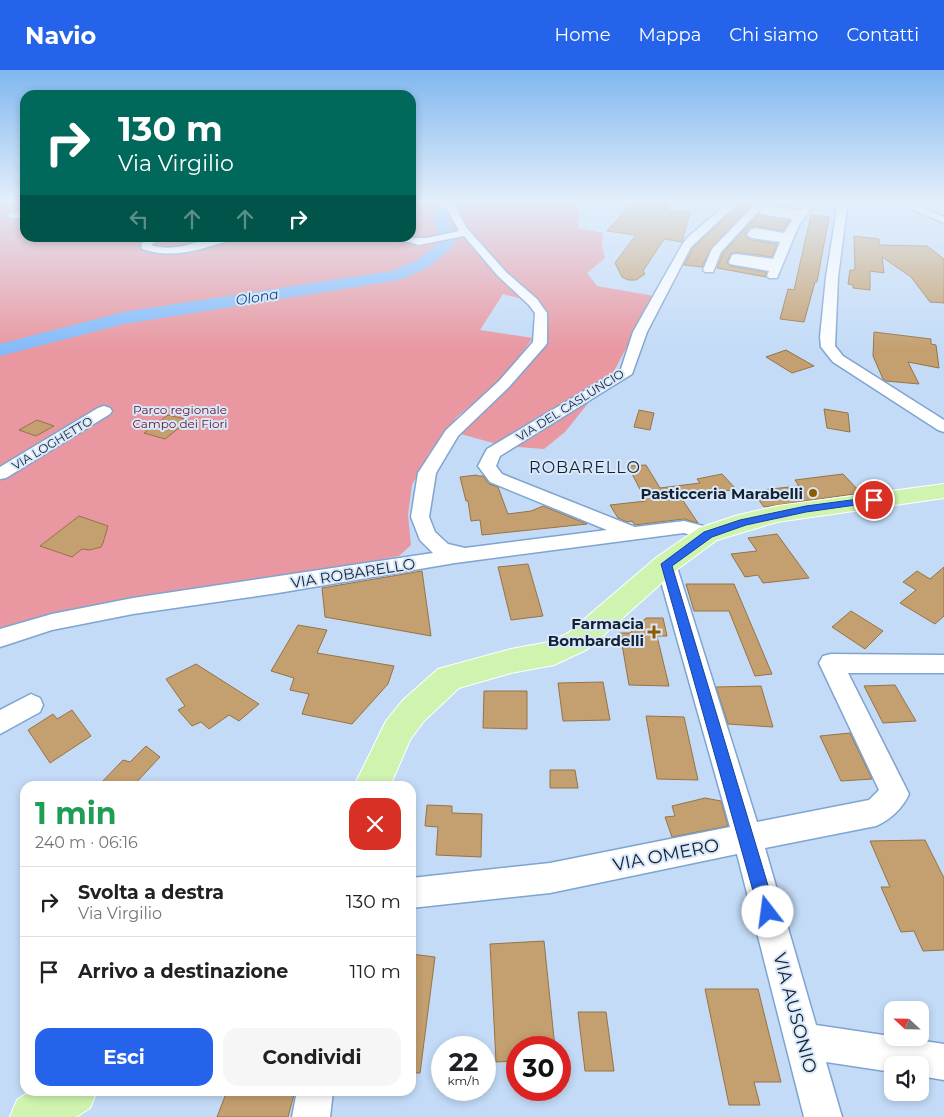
<!DOCTYPE html>
<html lang="it">
<meta charset="utf-8">
<style>
body{margin:0;font-family:Montserrat,sans-serif;background:#f6f6f6;color:#202124;height:100vh;display:flex;flex-direction:column;font-size:19px;white-space:nowrap}
*{box-sizing:border-box;margin:0}
p{font-size:16px;color:#757577}
.icon{flex:none;width:28px;height:28px;fill:none;stroke:currentColor;stroke-width:2;stroke-linecap:round;stroke-linejoin:round}
.map{position:relative;flex:1;overflow:hidden}
.panel{position:absolute;left:20px;top:711px;width:396px;height:315px;display:flex;flex-direction:column;background:#fff;border-radius:15px;box-shadow:0 2px 8px #0003}
.panel>*{flex:none}
.hud{position:absolute;left:20px;top:20px;width:396px;height:152px;border-radius:15px;box-shadow:0 2px 8px #0003;background:#00695c;color:#fff;overflow:hidden}
.needle{width:32px;rotate:292deg}
.buttons{position:absolute;left:884px;top:931px;display:grid;gap:10px}
.buttons a{display:grid;place-items:center;width:45px;height:45px;border-radius:10px;background:#fff;box-shadow:0 2px 8px #0003;font-size:25px}
.speed{position:absolute;left:431px;top:966px;display:flex;gap:10px;font-size:25px;font-weight:700;text-align:center}
.speed>*{display:grid;place-content:center;width:65px;height:65px;border-radius:50%;background:#fff;box-shadow:0 2px 8px #0003;line-height:1}
.speed small{font-size:12px;font-weight:400}
.speed .limit{border:8px solid #d22;background:#fff;color:#111}
.pin{position:absolute;display:grid;place-items:center;width:42px;height:42px;color:#fff;margin:-21px;border:2px solid #fff;border-radius:50%;box-shadow:0 1px 5px #0007}
.me{position:absolute;width:55px;margin:-28px;rotate:345deg;stroke-linejoin:round;filter:drop-shadow(0 0 4px #0008)}
.turn{display:flex;align-items:center;gap:18px;height:105px;padding:0 15px;font-size:22px}
.turn .icon{width:65px;height:65px;stroke-width:2.5}
.turn b{display:block;font-size:35px;line-height:42px}
.lanes{display:flex;align-items:center;height:48px;padding:0 15px;background:#0003;justify-content:center;gap:25px;direction:ltr}
.lanes .off{opacity:.35}
.round{display:grid;place-items:center;flex:none;width:52px;height:52px;border-radius:15px;background:#f6f6f6}
.head{display:flex;align-items:center;justify-content:space-between;height:85px;padding:0 15px}
h1{font-size:30px;font-weight:700;line-height:38px;color:#1e9e55}
.action{display:flex;gap:10px;margin-top:auto;padding:10px 15px}
.action a{flex:1;height:58px;border-radius:15px;background:#2563eb;color:#fff;font-size:20px;font-weight:700;line-height:58px;text-align:center}
.action a+a{background:#f6f6f6;color:#202124}
ul{padding:0;list-style:none}
li{display:flex;align-items:center;gap:15px;height:70px;padding:0 15px;border-top:1px solid #e0e0e0}
li div{flex:1}
li b{display:block;font-size:19px}
li em{font-style:normal}
header{display:flex;align-items:center;gap:30px;box-sizing:border-box;height:70px;padding:0 25px;background:#2563eb;color:#fff}
header strong{font-size:24px}
nav{display:flex;gap:28px;margin-inline-start:auto;font-size:18px}
.map>svg:first-child{display:block}
.green{fill:#e997a0}
.lines{fill:none;stroke-linecap:round;stroke-linejoin:round}
.river{fill:#84bbfa;fill-rule:evenodd}
.building{fill:#c49f6f;stroke:#977345}
.minor-casing{stroke:#7ea4d0;stroke-width:3}
.major-casing{stroke:#fff;stroke-width:2}
.minor{fill:#fff;fill-rule:evenodd}
.major{fill:#cef4af;fill-rule:evenodd}
.route{fill:#2563eb;stroke:#184099}
.poi-dot{fill:#8b5a01;stroke:#d8e8fa;stroke-width:2}
.labels{text-anchor:middle;dominant-baseline:central;stroke-width:4;stroke-linejoin:round;paint-order:stroke}
.far-street-label{font-size:12px;fill:#132233;stroke:#d8e8fa}
.far-park-label{font-size:12px;fill:#611325;stroke:#d8e8fa}
.far-water-label{font-size:14px;font-style:italic;fill:#0b457d;stroke:#d8e8fa}
.poi-label{font-size:15px;font-weight:bold;fill:#132233;stroke:#d8e8fa;text-anchor:end}
.street-label{font-size:15px;fill:#132233;stroke:#d8e8fa}
.neighbourhood-label{font-size:16px;letter-spacing:1px;fill:#132233;stroke:#d8e8fa}
.near-street-label{font-size:18px;fill:#132233;stroke:#d8e8fa}
</style>
<header>
<strong>Navio</strong>
<nav><a>Home</a><a>Mappa</a><a>Chi siamo</a><a>Contatti</a></nav>
</header>
<div class="map">
<svg width="944" height="1047" viewBox="0 0 944 1047">
<rect width="100%" height="100%" fill="#c3dbf7"/>
<polygon class="green" points="0,133 25,133 25,168 411,168 411,133 583,133 579,138 578,158 603,163 602,175 605,188 587,203 597,216 654,226 614,301 565,362 544,379 504,376 457,363 546,273 539,249 525,230 503,224 480,260 533,268 502,309 457,347 429,383 412,415 408,445 411,475 399,486 0,563"/>
<g class="lines">
<polygon class="river" points="457,133 473,133 466,140 448,145 455,174 453,177 429,197 400,210 124,254 0,286 0,274 123,242 391,201 417,190 439,173 433,143 435,140"/>
</g>
<g class="building">
<polygon points="632,133 669,133 666,141 690,142 682,172 664,169 643,201 645,204 636,210 628,210 622,207 615,193 636,165 607,161"/>
<polygon points="740,133 753,133 711,178 702,197 684,195 693,178"/>
<polygon points="758,144 790,150 783,161 755,156 749,158 745,164 746,167 752,170 777,174 772,187 736,182 730,184 727,193 730,196 766,202 766,207 717,198 723,183"/>
<polygon points="811,145 829,147 817,212 815,212 804,252 780,249 788,219 794,220"/>
<polygon points="854,166 879,169 879,175 927,176 944,189 944,233 930,232 911,207 882,187 884,203 870,201 870,220 853,218 853,215 848,214 850,200 855,200"/>
<polygon points="874,262 931,269 931,274 936,275 939,298 908,292 919,314 886,311 883,309 873,286"/>
<polygon points="786,280 814,296 792,303 766,287"/>
<polygon points="824,339 848,343 850,362 827,358"/>
<polygon points="639,340 654,343 650,360 634,357"/>
<polygon points="168,345 189,350 165,369 144,363"/>
<polygon points="37,350 54,356 36,366 19,360"/>
<polygon points="646,395 660,418 700,413 697,409 722,404 736,419 682,429 698,453 684,449 635,455 632,451 627,452 618,448 610,435 646,431 628,396"/>
<polygon points="843,404 861,423 764,437 752,421 799,416 795,410"/>
<polygon points="477,405 478,406 483,406 489,414 498,417 508,444 531,441 543,436 587,454 482,465 480,450 471,451 468,431 466,431 460,407"/>
<polygon points="79,446 108,456 103,473 101,477 90,480 82,479 72,487 40,476"/>
<polygon points="777,464 809,508 763,513 758,505 745,507 731,484 757,481 748,468"/>
<polygon points="528,494 543,546 511,550 498,497"/>
<polygon points="944,497 944,546 935,554 900,533 916,520 903,512 917,501 930,509"/>
<polygon points="422,501 431,566 325,547 322,518"/>
<polygon points="686,514 734,514 772,604 755,606 729,541 694,541"/>
<polygon points="851,541 883,561 865,579 832,557"/>
<polygon points="646,548 663,548 667,566 657,566 669,616 629,615 620,563 630,563"/>
<polygon points="298,555 327,560 317,583 394,596 388,614 352,654 302,644 309,624 290,620 294,608 271,601"/>
<polygon points="196,594 226,613 259,634 239,651 229,645 209,659 201,652 192,656 178,640 185,636 166,609"/>
<polygon points="603,612 610,650 563,651 558,613"/>
<polygon points="895,615 916,651 883,653 864,616"/>
<polygon points="761,616 773,657 728,654 716,617"/>
<polygon points="484,621 527,621 527,659 483,658"/>
<polygon points="72,640 91,666 50,693 28,660 53,644 57,649"/>
<polygon points="646,646 684,647 698,710 657,709"/>
<polygon points="850,663 872,709 841,711 820,666"/>
<polygon points="146,676 160,687 133,716 98,716 123,690 130,692"/>
<polygon points="550,700 575,700 578,718 550,718"/>
<polygon points="705,728 721,731 728,756 672,767 665,747 675,746 672,736"/>
<polygon points="427,735 452,736 452,743 482,744 481,787 436,785 438,757 425,756"/>
<polygon points="925,770 944,808 944,880 923,881 914,861 901,862 881,817 890,817 870,771"/>
<polygon points="544,871 555,978 518,978 518,991 496,992 490,874"/>
<polygon points="411,884 435,887 420,1003 411,1003"/>
<polygon points="705,919 758,919 781,1012 754,1012 760,1035 729,1035"/>
<polygon points="578,942 606,942 614,1001 585,1001"/>
<polygon points="227,1021 295,1021 288,1047 217,1047"/>
</g>
<g class="lines">
<defs>
<g id="minor">
<polygon points="444,133 454,133 466,157 506,202 537,229 547,243 547,273 545,276 509,317 458,366 436,403 429,447 435,462 448,474 465,478 607,460 490,412 478,396 487,379 621,299 633,262 682,175 688,167 728,133 738,133 691,177 647,262 632,304 500,386 496,396 502,404 635,457 684,451 715,459 718,464 715,469 708,470 684,463 455,493 278,523 133,544 52,560 0,577 0,559 52,544 133,528 433,483 420,470 411,447 418,403 446,360 499,311 533,272 535,243 529,235 498,206 464,166 419,175 401,170 400,168 427,168 459,161"/>
<polygon points="756,133 766,133 721,182 713,202 705,202 703,200 712,179"/>
<polygon points="808,133 819,133 810,140 799,155 777,208 769,208 767,206 769,201 730,194 729,192 732,185 736,184 773,189 780,172 752,168 747,165 751,159 755,158 784,163 793,149 761,144 759,142 765,136 800,140"/>
<polygon points="824,133 837,133 847,138 838,207 835,276 843,286 944,350 944,362 938,360 833,292 821,277 820,267 826,207 837,139"/>
<polygon points="898,133 911,133 944,147 944,153"/>
<polygon points="25,141 25,147 12,149 7,146 9,144"/>
<path d="M150,168H162L151,175C180,185 205,164 232,168L231,170C201,179 173,190 142,179L141,174Z"/>
<polygon points="104,336 110,338 112,341 110,344 6,408 0,409 0,397 98,338"/>
<path d="M666,487L673,489L676,494L757,752L869,730L879,720L819,593L823,586L831,584L944,585V603H848L909,724C903,738 890,750 876,756L765,778L816,955L944,974V1010L920,1006V995H892V1002L826,992L842,1047H804L737,784L550,823L411,838V808L550,793L730,757L656,494L659,489Z"/>
<polygon points="31,624 40,628 43,635 40,642 0,664 0,640"/>
<polygon points="297,1021 333,1021 330,1047 292,1047"/>
</g>
<g id="major">
<polygon points="944,414 944,428 777,452 717,470 675,501 588,579 554,595 511,603 459,618 424,651 410,670 390,716 354,716 386,651 402,631 438,599 511,579 549,572 568,563 657,487 699,458 735,446 777,436"/>
<polygon points="30,1021 97,1021 90,1038 76,1047 10,1047 17,1030"/>
</g>
</defs>
<use href="#minor" class="minor-casing"/>
<use href="#major" class="major-casing"/>
<use href="#minor" class="minor"/>
<use href="#major" class="major"/>
</g>
<linearGradient id="sky" x2="0" y2="1"><stop stop-color="#80b7ef"/><stop offset="0.47" stop-color="#e4effb"/><stop offset="1" stop-color="#e4effb" stop-opacity="0"/></linearGradient>
<rect width="944" height="280" fill="url(#sky)"/>
<polygon class="route" points="874,427 879,430 877,432 806,442 746,455 712,467 672,496 776,842 773,848 768,851 762,848 759,842 661,494 704,462 740,450 806,436"/>
<g class="poi-dot">
<circle cx="813" cy="423" r="5"/>
<path d="M651.5 554.5h5v5h5v5h-5v5h-5v-5h-5v-5h5z"/>
</g>
<g class="labels">
<g class="far-street-label">
<text transform="translate(570 335) rotate(-32)">VIA DEL CASLUNCIO</text>
<text transform="translate(52 373) rotate(-31)">VIA LOGHETTO</text>
</g>
<g class="far-park-label">
<text x="180" y="339">Parco regionale<tspan x="180" dy="14">Campo dei Fiori</tspan></text>
</g>
<g class="far-water-label">
<text transform="translate(257 227) rotate(-9)">Olona</text>
</g>
<g class="poi-label">
<text x="803" y="423">Pasticceria Marabelli</text>
<text x="644" y="553">Farmacia<tspan x="644" dy="17">Bombardelli</tspan></text>
</g>
<g class="street-label">
<text transform="translate(353 503) rotate(-9)">VIA ROBARELLO</text>
</g>
<g class="neighbourhood-label">
<text x="585" y="397">ROBARELLO</text>
</g>
<g class="near-street-label">
<text transform="translate(666 785) rotate(-11)">VIA OMERO</text>
<text transform="translate(795 943) rotate(75)">VIA AUSONIO</text>
</g>
</g>
</svg>
<div class="buttons">
<a><svg class="needle" viewBox="-14 -14 28 28"><path d="M0-13l5 13h-10z" fill="#e53935"/><path d="M0 13l5-13h-10z" fill="#757577"/></svg></a>
<a><svg class="icon" aria-label="sound" viewBox="0 0 24 24"><path d="M4 9h4l5-4v14l-5-4H4zM17 9q2 3 0 6"/></svg></a>
</div>
<div class="speed"><div>22<small>km/h</small></div><div class="limit">30</div></div>
<div class="pin" style="left:874px;top:430px;background:#d93025"><svg class="icon" aria-label="arrive" viewBox="0 0 24 24"><path d="M6 21V4h12l-3 4 3 4H6"/></svg></div>
<svg class="me" style="left:768px;top:842px" viewBox="-20 -20 40 40"><circle r="19" fill="#fff"/><path d="M0-13L10 11 0 6-10 11z" fill="#2563eb"/></svg>
<div class="hud">
<div class="turn"><svg class="icon" aria-label="right" viewBox="0 0 24 24"><path d="M7 20v-9h11M14 6l5 5-5 5"/></svg><div><b>130 m</b>Via Virgilio</div></div>
<div class="lanes"><svg class="icon off" aria-label="left" viewBox="0 0 24 24"><path d="M17 20v-9H6M10 6l-5 5 5 5"/></svg><svg class="icon off" aria-label="ahead" viewBox="0 0 24 24"><path d="M12 20V5M6 11l6-6 6 6"/></svg><svg class="icon off" aria-label="ahead" viewBox="0 0 24 24"><path d="M12 20V5M6 11l6-6 6 6"/></svg><svg class="icon" aria-label="right" viewBox="0 0 24 24"><path d="M7 20v-9h11M14 6l5 5-5 5"/></svg></div>
</div>
<section class="panel">
<div class="head"><div><h1>1 min</h1><p>240 m · 06:16</p></div><a class="round" style="background:#d93025;color:#fff"><svg class="icon" aria-label="close" viewBox="0 0 24 24"><path d="M6 6l12 12M18 6L6 18"/></svg></a></div>
<ul>
<li><svg class="icon" aria-label="right" viewBox="0 0 24 24"><path d="M7 20v-9h11M14 6l5 5-5 5"/></svg><div><b>Svolta a destra</b><p>Via Virgilio</p></div><em>130 m</em></li>
<li><svg class="icon" aria-label="arrive" viewBox="0 0 24 24"><path d="M6 21V4h12l-3 4 3 4H6"/></svg><div><b>Arrivo a destinazione</b></div><em>110 m</em></li>
</ul>
<div class="action"><a>Esci</a><a>Condividi</a></div>
</section>
</div>
